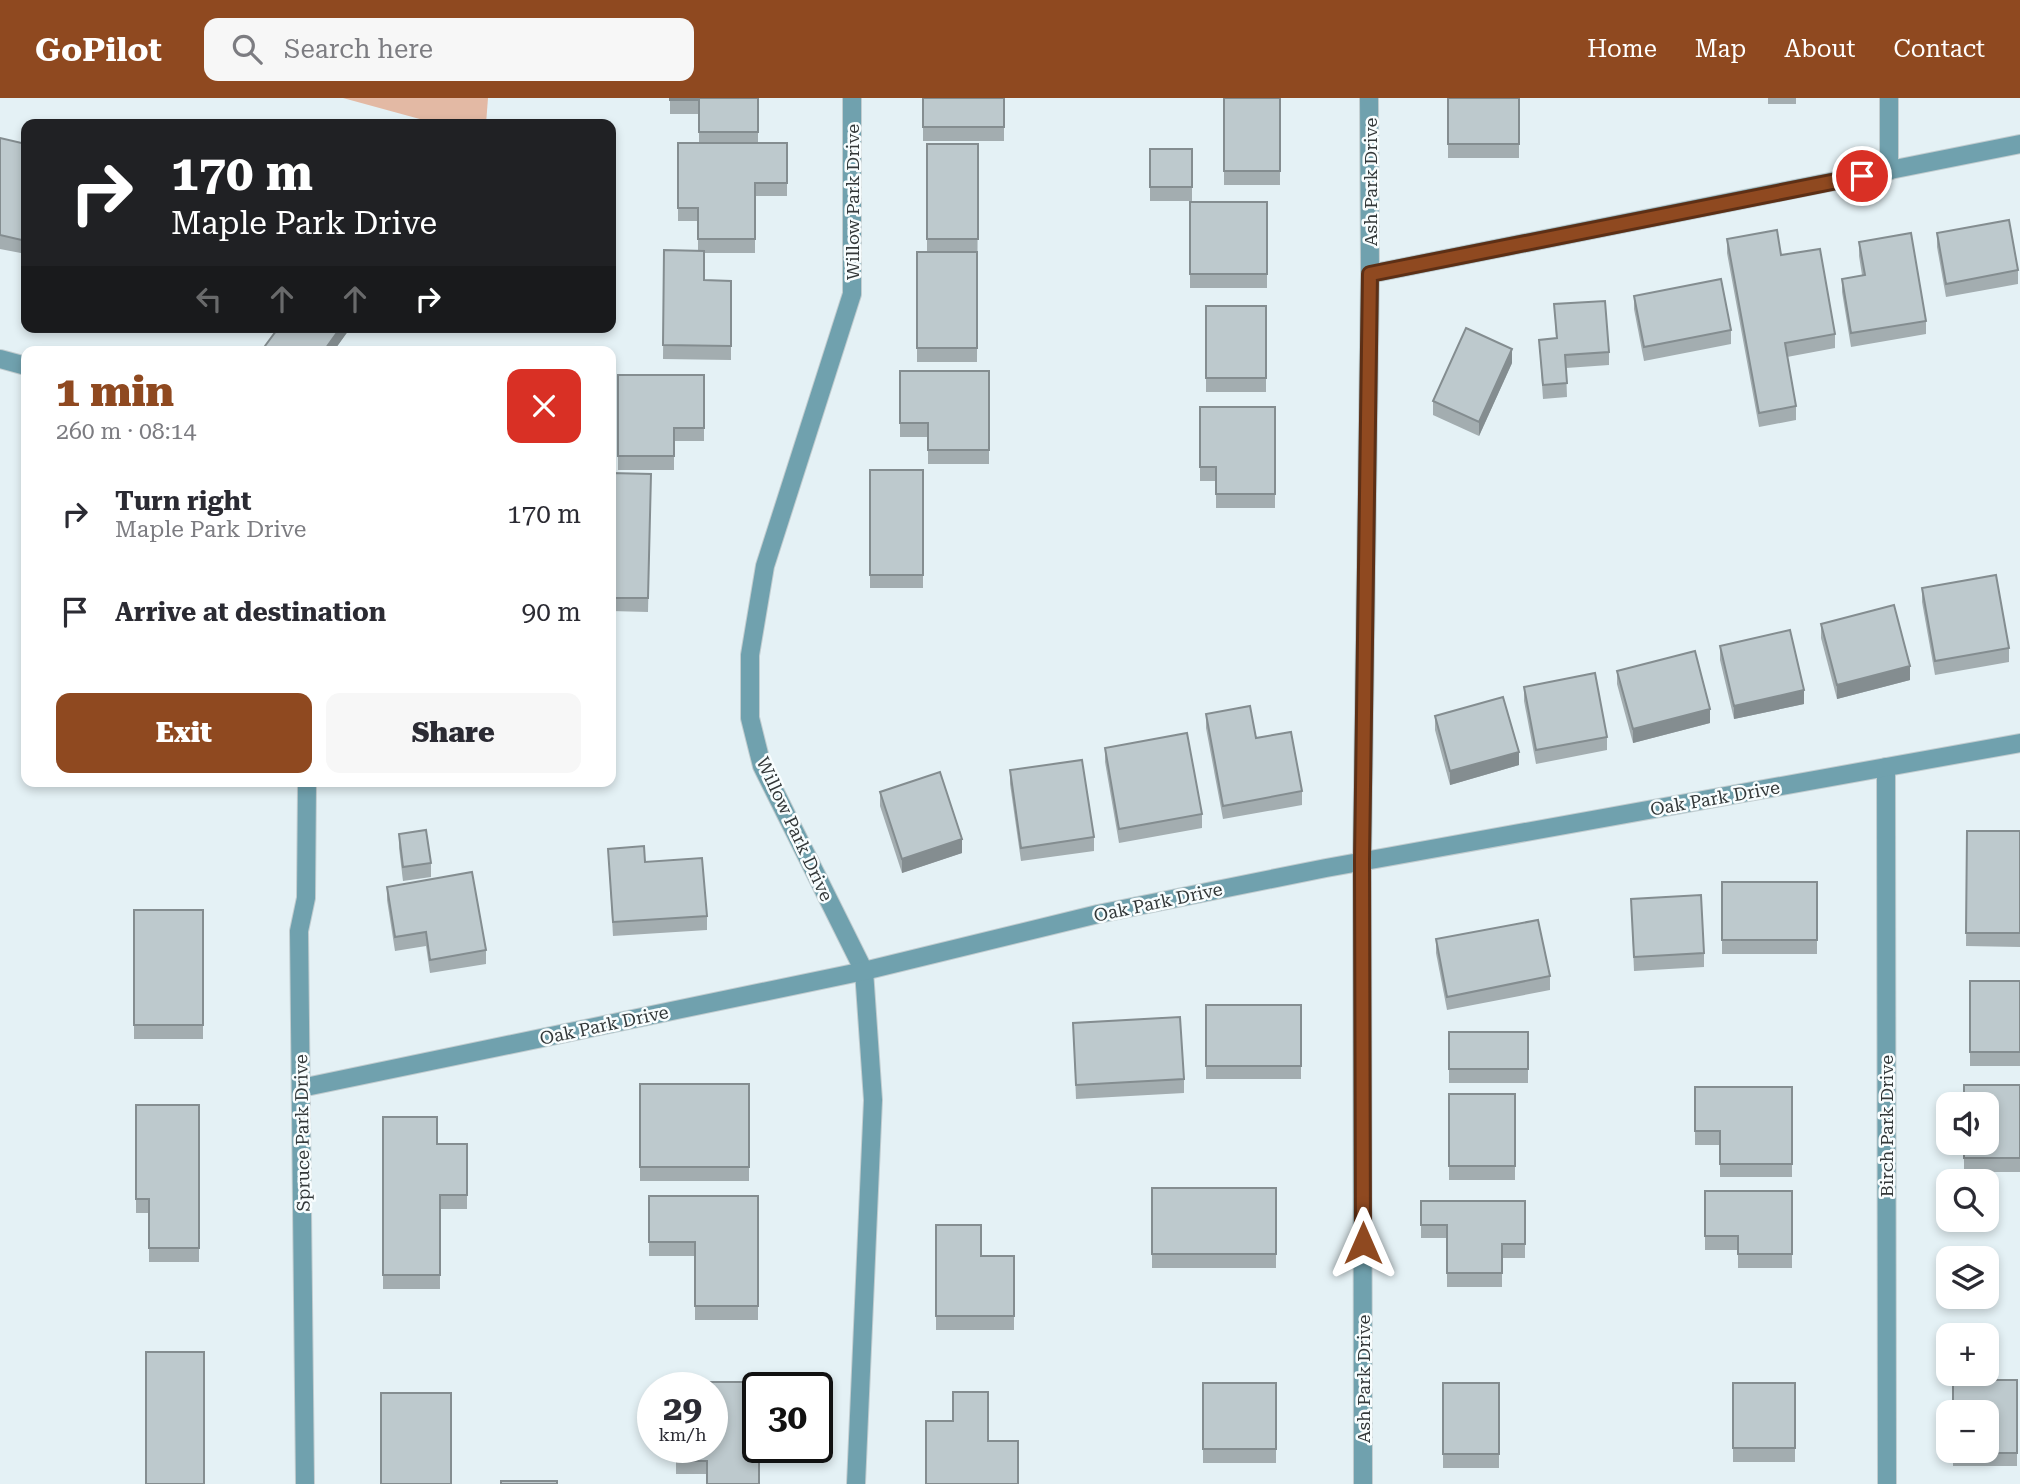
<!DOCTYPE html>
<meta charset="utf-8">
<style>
body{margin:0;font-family:"Roboto Serif",serif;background:#f7f7f7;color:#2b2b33;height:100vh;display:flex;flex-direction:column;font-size:26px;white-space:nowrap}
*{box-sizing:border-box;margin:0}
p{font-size:23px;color:#7c7c81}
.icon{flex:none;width:38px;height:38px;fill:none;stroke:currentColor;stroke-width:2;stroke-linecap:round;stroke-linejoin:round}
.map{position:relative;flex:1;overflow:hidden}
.details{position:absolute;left:21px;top:248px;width:595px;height:441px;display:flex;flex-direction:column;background:#fff;border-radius:14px;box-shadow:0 4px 10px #0003}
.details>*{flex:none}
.hud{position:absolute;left:21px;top:21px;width:595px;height:214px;border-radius:14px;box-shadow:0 4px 10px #0003;background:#202124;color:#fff;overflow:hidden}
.buttons{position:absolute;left:1936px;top:994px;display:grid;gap:14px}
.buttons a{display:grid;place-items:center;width:63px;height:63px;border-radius:14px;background:#fff;box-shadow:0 4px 10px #0003;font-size:35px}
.speed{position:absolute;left:637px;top:1274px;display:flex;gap:14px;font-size:35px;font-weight:700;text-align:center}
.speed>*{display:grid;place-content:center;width:91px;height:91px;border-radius:50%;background:#fff;box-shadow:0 4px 10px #0003;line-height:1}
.speed small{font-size:18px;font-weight:400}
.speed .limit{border:4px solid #111;border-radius:10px;background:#fff;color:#111}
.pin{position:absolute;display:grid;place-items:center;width:60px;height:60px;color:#fff;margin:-30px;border:4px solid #fff;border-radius:50%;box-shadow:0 2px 7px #0007}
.me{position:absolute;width:77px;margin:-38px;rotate:0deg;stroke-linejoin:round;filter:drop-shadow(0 0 5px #0008)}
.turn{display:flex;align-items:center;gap:24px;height:147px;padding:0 35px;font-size:32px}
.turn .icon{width:91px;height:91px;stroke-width:2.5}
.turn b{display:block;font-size:49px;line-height:60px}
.lanes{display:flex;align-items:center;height:66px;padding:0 35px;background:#0003;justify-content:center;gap:35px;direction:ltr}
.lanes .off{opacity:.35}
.round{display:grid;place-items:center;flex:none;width:74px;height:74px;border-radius:14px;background:#f7f7f7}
.overview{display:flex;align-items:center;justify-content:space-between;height:119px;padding:0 35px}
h1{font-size:42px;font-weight:800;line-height:52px;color:#8f4920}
.cta{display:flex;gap:14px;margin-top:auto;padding:14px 35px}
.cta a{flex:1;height:80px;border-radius:14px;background:#8f4920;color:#fff;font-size:28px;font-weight:800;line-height:80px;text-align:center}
.cta a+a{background:#f7f7f7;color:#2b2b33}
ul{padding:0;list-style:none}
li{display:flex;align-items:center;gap:21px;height:98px;padding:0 35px}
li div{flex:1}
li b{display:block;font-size:26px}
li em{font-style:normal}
header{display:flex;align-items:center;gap:42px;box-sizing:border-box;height:98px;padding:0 35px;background:#8f4920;color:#fff}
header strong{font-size:33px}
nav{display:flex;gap:38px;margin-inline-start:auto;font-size:24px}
.search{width:490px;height:63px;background:#f7f7f7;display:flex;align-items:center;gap:18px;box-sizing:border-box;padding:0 24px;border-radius:14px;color:#7c7c81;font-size:26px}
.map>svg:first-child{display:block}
.green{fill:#e3b9a4}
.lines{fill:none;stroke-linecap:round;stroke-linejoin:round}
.minor-casing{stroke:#c1cccf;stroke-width:20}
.minor{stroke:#70a1ae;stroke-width:18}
.wall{fill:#a3adb0}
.shaded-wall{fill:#848d90}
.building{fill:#bdc9cd;stroke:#848d90;stroke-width:2}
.route-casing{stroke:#5d2f15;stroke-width:18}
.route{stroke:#8f4920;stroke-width:12}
.labels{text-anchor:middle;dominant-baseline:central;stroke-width:5;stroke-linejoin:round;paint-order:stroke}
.street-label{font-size:18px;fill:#333839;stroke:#f8fdfe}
</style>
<header>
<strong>GoPilot</strong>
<div class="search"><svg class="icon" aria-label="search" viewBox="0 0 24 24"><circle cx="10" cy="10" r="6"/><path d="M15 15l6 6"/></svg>Search here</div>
<nav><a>Home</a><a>Map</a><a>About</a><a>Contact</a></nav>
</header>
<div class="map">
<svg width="2020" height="1386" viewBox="0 0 2020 1386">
<rect width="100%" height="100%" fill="#e4f1f5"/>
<polygon class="green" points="343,0 488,0 486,26 438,26"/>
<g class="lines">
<defs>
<g id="minor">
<polyline points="852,0 852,196 765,468 750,557 750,620 762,668 864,873 873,1002 856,1386"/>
<polyline points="1889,73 1889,0"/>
<polyline points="1370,176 2020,46"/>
<polyline points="0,261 26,268"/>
<polyline points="1886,669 1887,1386"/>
<polyline points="301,990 864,873 1098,816 1326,770 2020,645"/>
<polyline points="305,1386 299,833 306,800 307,684"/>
<polyline points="1363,1386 1362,763 1370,176 1369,0"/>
</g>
</defs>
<use href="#minor" class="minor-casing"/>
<use href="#minor" class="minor"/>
</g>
<g class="wall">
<polygon points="670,0 758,0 758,45 787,45 787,98 755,98 755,155 704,155 704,182 731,183 731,262 663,261 664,152 698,153 698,123 678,123 678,45 699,45 699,16 670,16"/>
<rect x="923" y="0" width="81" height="43"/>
<rect x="1224" y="0" width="56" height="87"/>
<rect x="1448" y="0" width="71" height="60"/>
<rect x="1768" y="0" width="28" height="6"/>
<polygon points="0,40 26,46 26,156 0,151"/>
<polygon points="927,46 978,46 977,264 917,264 917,154 927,154"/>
<rect x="1150" y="51" width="42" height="52"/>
<rect x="1190" y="104" width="77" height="86"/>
<polygon points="1937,135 2018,172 2018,186 1946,199 1937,149"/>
<polygon points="1727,141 1781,157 1835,236 1835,250 1787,259 1796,308 1796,322 1759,329 1727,155"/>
<polygon points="1859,144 1926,223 1926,236 1851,249 1842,194 1842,181 1862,177 1859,158"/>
<polygon points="1634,198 1731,232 1731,246 1644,263 1634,211"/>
<polygon points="1554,206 1609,254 1609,267 1566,270 1567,299 1543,301 1539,242 1556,240"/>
<rect x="1206" y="208" width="60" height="86"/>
<polygon points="270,229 351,229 333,254 265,254 265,248 276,234"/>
<polygon points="1512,265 1479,338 1433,317 1433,303"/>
<polygon points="900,273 989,273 989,366 928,366 928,339 900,339"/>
<polygon points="618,277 704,277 704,343 674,343 674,372 618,372"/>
<polygon points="1200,309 1275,309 1275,410 1216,410 1216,383 1200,383"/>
<rect x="870" y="372" width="53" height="118"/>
<polygon points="611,375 651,376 648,514 611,513"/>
<polygon points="1922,490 2009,550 2009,564 1935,577 1922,504"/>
<polygon points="1821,526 1910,582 1837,601 1821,540"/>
<polygon points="1720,548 1804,606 1734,621 1720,562"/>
<polygon points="1617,573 1710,625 1633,645 1617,586"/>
<polygon points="1524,589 1607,639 1607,652 1536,666 1524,603"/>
<polygon points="1206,616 1256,640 1302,693 1302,707 1223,721 1206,630"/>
<polygon points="1435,618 1519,667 1450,687 1435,632"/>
<polygon points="1105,650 1202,716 1202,730 1119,745 1105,664"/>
<polygon points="1010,672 1094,739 1094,753 1021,763 1010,686"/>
<polygon points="880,694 962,755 902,775 880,708"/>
<polygon points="1967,733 2020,733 2020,849 1966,848"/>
<polygon points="399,736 431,765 431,779 403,783 399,750"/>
<polygon points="608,751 645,764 707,818 707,832 613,838"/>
<rect x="1722" y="784" width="95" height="72"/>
<polygon points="387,789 486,852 486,866 430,875 426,848 395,853 387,802"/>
<polygon points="1631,801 1704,855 1704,869 1634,873"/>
<rect x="134" y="812" width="69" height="129"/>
<polygon points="1436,841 1550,878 1550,892 1447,912 1436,855"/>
<rect x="1970" y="883" width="50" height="85"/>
<rect x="1206" y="907" width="95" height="74"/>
<polygon points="1073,925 1184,981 1184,995 1076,1001"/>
<rect x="1449" y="934" width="79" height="51"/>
<rect x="640" y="986" width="109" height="97"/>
<polygon points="2020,987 2020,1074 1964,1074 1964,1045"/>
<polygon points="1695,989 1792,989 1792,1079 1720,1079 1720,1047 1695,1047"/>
<rect x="1449" y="996" width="66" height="86"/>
<polygon points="136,1007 199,1007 199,1164 149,1164 149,1115 136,1115"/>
<polygon points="383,1019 437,1046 467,1046 467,1111 440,1111 440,1191 383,1191"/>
<rect x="1152" y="1090" width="124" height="80"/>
<polygon points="1705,1093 1792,1093 1792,1170 1738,1170 1738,1152 1705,1152"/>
<polygon points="649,1098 758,1098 758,1222 695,1222 695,1158 649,1158"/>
<polygon points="1421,1103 1525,1103 1525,1160 1502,1160 1502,1189 1447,1189 1447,1140 1421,1140"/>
<polygon points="936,1127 981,1158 1014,1158 1014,1232 936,1232"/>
<polygon points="2017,1282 2017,1368 1953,1368 1953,1353"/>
<polygon points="759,1284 707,1376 676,1376 676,1349"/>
<rect x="1203" y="1285" width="73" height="80"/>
<rect x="1443" y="1285" width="56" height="85"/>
<rect x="1733" y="1285" width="62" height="79"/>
</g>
<g class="shaded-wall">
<polygon points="341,229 351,229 333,254 323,254"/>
<polygon points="1512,251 1512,265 1479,338 1479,324"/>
<polygon points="1910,568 1910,582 1837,601 1837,587"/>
<polygon points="1804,592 1804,606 1734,621 1734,608"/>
<polygon points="1710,611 1710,625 1633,645 1633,631"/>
<polygon points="1519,654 1519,667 1450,687 1450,673"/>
<polygon points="962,741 962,755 902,775 902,761"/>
</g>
<g class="building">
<polygon points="670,0 758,0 758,34 699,34 699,2 670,2"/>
<rect x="923" y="0" width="81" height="29"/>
<rect x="1224" y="0" width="56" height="73"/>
<rect x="1448" y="0" width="71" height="46"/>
<polygon points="0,40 26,46 26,143 0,137"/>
<polygon points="678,45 787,45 787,85 755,85 755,141 698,141 698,110 678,110"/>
<rect x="927" y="46" width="51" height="95"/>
<rect x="1150" y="51" width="42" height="38"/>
<rect x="1190" y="104" width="77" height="72"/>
<polygon points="2009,122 2018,172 1946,186 1937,135"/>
<polygon points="1777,132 1781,157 1820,151 1835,236 1785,245 1796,308 1759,315 1727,141"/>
<polygon points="1911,135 1926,223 1851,235 1842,181 1865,177 1859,144"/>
<polygon points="664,152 704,153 704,182 731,183 731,248 663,247"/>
<rect x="917" y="154" width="60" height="96"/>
<polygon points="1721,181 1731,232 1644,249 1634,198"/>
<polygon points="1605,203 1609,254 1565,257 1567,285 1543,287 1539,242 1557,240 1554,206"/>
<rect x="1206" y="208" width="60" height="72"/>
<polygon points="279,229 341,229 323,254 273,254 265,248"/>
<polygon points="1466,230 1512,251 1479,324 1433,303"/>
<polygon points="900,273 989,273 989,352 928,352 928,325 900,325"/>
<polygon points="618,277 704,277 704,330 674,330 674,358 618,358"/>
<polygon points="1200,309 1275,309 1275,396 1216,396 1216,369 1200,369"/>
<rect x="870" y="372" width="53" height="105"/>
<polygon points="611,375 651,376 648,500 611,500"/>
<polygon points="1996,477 2009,550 1935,563 1922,490"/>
<polygon points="1894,507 1910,568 1837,587 1821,526"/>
<polygon points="1790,532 1804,592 1734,608 1720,548"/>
<polygon points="1695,553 1710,611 1633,631 1617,573"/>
<polygon points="1595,575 1607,639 1536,652 1524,589"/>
<polygon points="1503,599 1519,654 1450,673 1435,618"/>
<polygon points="1250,608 1256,640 1291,634 1302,693 1223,708 1206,616"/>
<polygon points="1187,635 1202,716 1119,731 1105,650"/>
<polygon points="1082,662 1094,739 1021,750 1010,672"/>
<polygon points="940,674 962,741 902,761 880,694"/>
<polygon points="426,732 431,765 403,769 399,736"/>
<polygon points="1967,733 2020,733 2020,835 1966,835"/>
<polygon points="644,748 645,764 702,760 707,818 613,824 608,751"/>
<polygon points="472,774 486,852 430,862 426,834 395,839 387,789"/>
<rect x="1722" y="784" width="95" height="58"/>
<polygon points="1701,797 1704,855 1634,859 1631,801"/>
<rect x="134" y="812" width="69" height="115"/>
<polygon points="1538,822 1550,878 1447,899 1436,841"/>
<rect x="1970" y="883" width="50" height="71"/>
<rect x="1206" y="907" width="95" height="61"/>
<polygon points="1180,919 1184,981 1076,987 1073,925"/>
<rect x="1449" y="934" width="79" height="37"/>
<rect x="640" y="986" width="109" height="83"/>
<polygon points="1964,987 2020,987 2020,1060 1964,1060 1964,1045 1986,1045 1986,1006 1964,1006"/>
<polygon points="1695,989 1792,989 1792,1066 1720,1066 1720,1033 1695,1033"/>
<rect x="1449" y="996" width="66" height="72"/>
<polygon points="136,1007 199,1007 199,1150 149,1150 149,1101 136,1101"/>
<polygon points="383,1019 437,1019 437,1046 467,1046 467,1097 440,1097 440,1177 383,1177"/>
<rect x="1152" y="1090" width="124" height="66"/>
<polygon points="1705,1093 1792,1093 1792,1156 1738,1156 1738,1138 1705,1138"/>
<polygon points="649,1098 758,1098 758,1208 695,1208 695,1144 649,1144"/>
<polygon points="1421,1103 1525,1103 1525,1146 1502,1146 1502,1175 1447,1175 1447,1127 1421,1127"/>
<polygon points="936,1127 981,1127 981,1158 1014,1158 1014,1218 936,1218"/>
<rect x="146" y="1254" width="58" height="132"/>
<polygon points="1953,1282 2017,1282 2017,1355 1953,1355 1953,1353 1986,1353 1986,1314 1953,1314"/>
<polygon points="676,1284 759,1284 759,1290 758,1290 758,1349 759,1349 759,1386 707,1386 707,1363 676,1363 676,1349 712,1349 712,1290 676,1290"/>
<rect x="1203" y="1285" width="73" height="66"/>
<rect x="1443" y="1285" width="56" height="71"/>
<rect x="1733" y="1285" width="62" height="65"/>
<polygon points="953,1294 988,1294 988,1343 1018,1343 1018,1386 926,1386 926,1323 953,1323"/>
<rect x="381" y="1295" width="70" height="91"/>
<rect x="501" y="1383" width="56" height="3"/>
</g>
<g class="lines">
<defs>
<polyline id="route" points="1363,1145 1362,763 1370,176 1862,78"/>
</defs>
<use href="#route" class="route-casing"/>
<use href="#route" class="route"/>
</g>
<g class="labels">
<g class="street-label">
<text transform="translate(1370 84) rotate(-90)">Ash Park Drive</text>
<text transform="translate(852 104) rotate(-90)">Willow Park Drive</text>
<text transform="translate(1715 700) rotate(-10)">Oak Park Drive</text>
<text transform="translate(795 731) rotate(65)">Willow Park Drive</text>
<text transform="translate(1158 804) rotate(-12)">Oak Park Drive</text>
<text transform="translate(604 927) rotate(-12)">Oak Park Drive</text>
<text transform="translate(1886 1028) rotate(-90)">Birch Park Drive</text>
<text transform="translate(302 1035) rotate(-91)">Spruce Park Drive</text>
<text transform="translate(1363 1281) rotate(-90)">Ash Park Drive</text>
</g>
</g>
</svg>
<div class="buttons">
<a><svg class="icon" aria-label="sound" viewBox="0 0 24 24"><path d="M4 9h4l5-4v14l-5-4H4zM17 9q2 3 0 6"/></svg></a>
<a><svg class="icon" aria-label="search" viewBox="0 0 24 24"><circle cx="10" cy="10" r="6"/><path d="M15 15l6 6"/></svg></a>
<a><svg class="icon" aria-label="layers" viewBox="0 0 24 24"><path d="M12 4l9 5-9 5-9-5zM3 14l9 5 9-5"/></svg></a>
<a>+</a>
<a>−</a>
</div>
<div class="speed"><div>29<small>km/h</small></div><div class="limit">30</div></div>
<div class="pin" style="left:1862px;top:78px;background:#d93025"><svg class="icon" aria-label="arrive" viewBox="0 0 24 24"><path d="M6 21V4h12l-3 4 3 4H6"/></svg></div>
<svg class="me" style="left:1363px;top:1145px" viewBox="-20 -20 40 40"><path d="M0-17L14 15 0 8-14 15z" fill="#8f4920" stroke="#fff" stroke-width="4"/></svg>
<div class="hud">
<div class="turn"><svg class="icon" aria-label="right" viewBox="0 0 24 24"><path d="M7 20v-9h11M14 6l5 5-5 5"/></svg><div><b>170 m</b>Maple Park Drive</div></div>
<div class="lanes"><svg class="icon off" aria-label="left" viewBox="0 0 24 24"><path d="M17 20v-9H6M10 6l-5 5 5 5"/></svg><svg class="icon off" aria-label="ahead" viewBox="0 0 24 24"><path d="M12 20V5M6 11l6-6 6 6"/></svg><svg class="icon off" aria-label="ahead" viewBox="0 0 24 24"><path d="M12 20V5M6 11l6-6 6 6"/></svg><svg class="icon" aria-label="right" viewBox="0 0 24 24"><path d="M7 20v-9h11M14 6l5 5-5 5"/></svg></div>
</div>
<section class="details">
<div class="overview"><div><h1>1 min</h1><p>260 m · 08:14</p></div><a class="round" style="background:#d93025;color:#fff"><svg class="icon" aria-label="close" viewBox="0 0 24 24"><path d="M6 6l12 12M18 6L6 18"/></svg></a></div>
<ul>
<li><svg class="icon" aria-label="right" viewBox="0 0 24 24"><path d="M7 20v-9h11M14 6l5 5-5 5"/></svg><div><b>Turn right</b><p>Maple Park Drive</p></div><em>170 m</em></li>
<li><svg class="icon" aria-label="arrive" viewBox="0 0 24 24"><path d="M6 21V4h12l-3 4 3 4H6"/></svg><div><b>Arrive at destination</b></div><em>90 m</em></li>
</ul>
<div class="cta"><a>Exit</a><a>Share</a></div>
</section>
</div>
